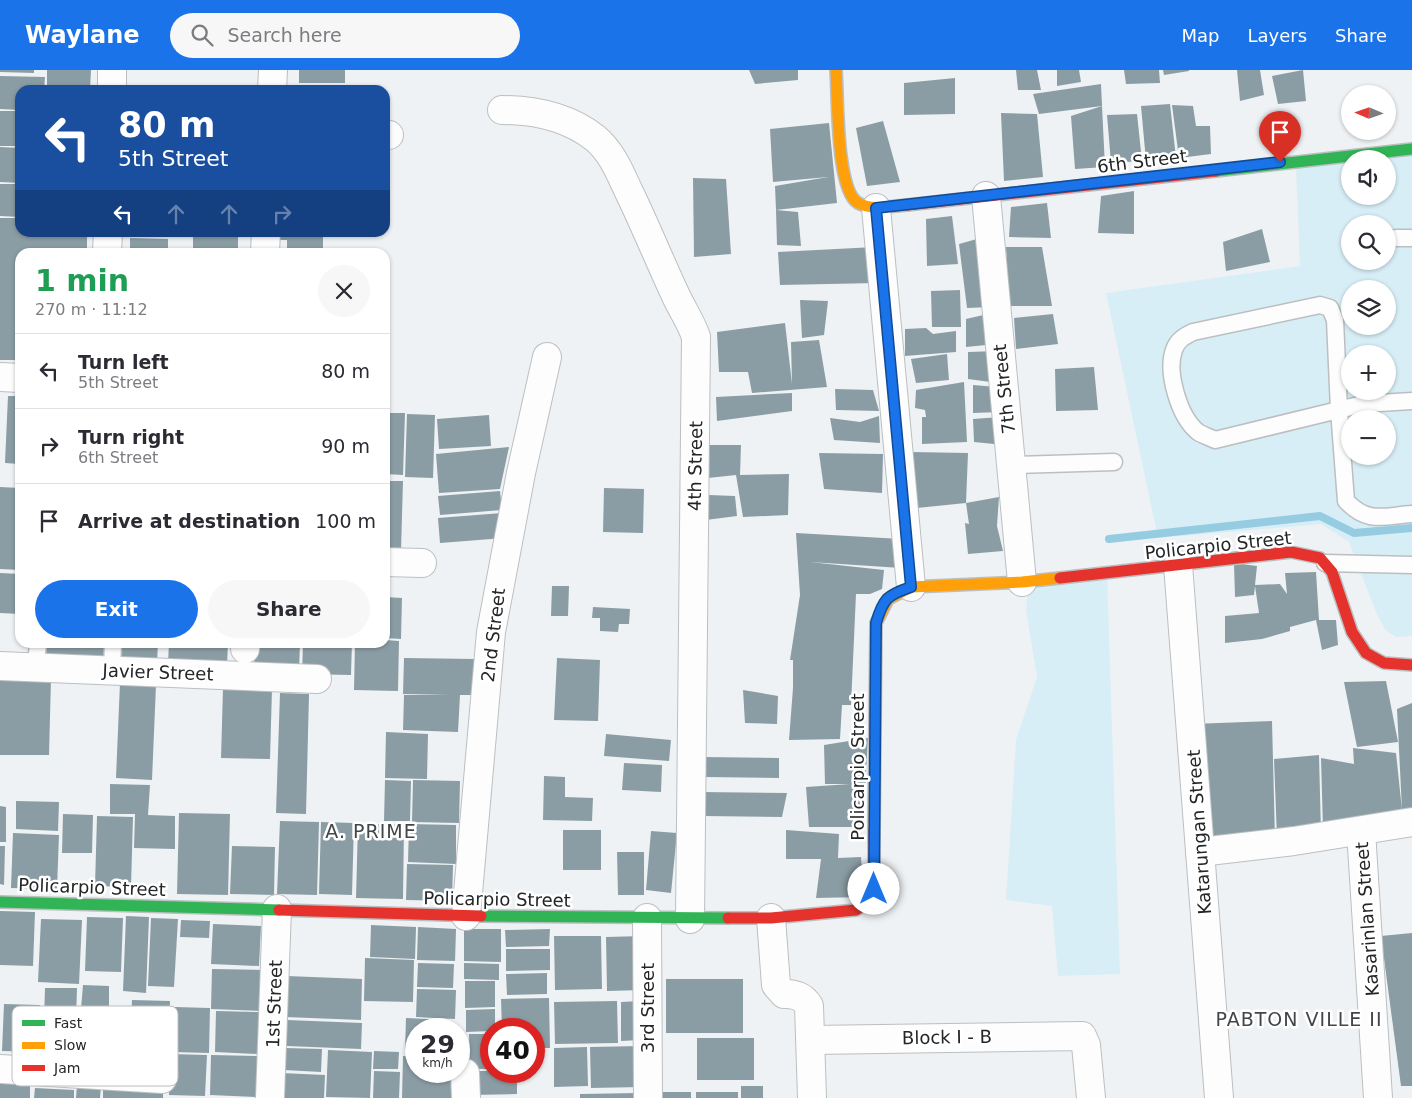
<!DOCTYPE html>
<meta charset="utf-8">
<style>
body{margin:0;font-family:"DejaVu Sans",sans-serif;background:#f7f7f7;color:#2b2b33;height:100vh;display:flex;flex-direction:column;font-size:19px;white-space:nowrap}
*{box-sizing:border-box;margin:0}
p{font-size:16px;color:#7c7c81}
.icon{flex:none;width:28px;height:28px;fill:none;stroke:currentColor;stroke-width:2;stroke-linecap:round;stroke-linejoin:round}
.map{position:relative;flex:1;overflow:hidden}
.drawer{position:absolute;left:15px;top:178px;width:375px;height:400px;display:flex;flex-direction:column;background:#fff;border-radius:15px;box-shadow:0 1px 4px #0004}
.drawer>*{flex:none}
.hud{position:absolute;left:15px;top:15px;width:375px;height:152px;border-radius:15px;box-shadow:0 1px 4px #0004;background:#1a4fa0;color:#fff;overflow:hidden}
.needle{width:32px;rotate:272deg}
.tools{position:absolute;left:1341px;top:15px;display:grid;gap:10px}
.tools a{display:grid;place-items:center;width:55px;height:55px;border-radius:50%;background:#fff;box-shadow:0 1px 4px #0004;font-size:25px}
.speed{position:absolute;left:405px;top:948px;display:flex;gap:10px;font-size:25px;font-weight:700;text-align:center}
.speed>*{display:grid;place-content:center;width:65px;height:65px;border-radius:50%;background:#fff;box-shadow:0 1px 4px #0004;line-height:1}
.speed small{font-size:12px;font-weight:400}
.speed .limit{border:8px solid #d22;background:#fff;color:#111}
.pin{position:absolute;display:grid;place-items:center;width:42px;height:42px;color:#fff;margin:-51px -21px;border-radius:50% 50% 50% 0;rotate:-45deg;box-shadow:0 0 5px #0007}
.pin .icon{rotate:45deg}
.me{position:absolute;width:55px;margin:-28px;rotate:0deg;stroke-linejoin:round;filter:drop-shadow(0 0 4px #0008)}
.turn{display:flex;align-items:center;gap:18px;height:105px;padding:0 20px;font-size:22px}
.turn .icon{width:65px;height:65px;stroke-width:2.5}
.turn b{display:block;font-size:35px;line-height:42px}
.lanes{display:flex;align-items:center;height:48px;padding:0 20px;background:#0003;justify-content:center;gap:25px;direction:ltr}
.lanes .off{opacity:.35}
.round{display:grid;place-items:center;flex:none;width:52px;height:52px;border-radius:26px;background:#f7f7f7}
.summary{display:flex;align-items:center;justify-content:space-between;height:85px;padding:0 20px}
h1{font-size:30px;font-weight:800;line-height:38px;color:#1e9e55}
.action{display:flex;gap:10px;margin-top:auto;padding:10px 20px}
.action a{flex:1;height:58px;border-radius:30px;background:#1a73e8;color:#fff;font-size:20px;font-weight:800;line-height:58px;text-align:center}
.action a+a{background:#f7f7f7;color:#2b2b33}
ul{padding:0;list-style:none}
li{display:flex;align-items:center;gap:15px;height:75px;padding:0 20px;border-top:1px solid #e1e1e2}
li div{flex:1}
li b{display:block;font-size:19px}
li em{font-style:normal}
header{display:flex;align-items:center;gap:30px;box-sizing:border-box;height:70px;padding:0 25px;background:#1a73e8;color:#fff}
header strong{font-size:24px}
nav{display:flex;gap:28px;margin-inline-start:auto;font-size:18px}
.search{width:350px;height:45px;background:#f7f7f7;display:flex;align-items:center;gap:12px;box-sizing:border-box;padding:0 18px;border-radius:28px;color:#7c7c81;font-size:19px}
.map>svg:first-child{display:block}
.green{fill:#d7eef7;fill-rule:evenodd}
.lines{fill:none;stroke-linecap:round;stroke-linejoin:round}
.stream{stroke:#95cce2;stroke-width:8}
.building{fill:#8b9da4}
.lane-casing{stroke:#bcbfc0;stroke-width:19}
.street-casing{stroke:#bcbfc0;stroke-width:30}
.fast-casing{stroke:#bcbfc0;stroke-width:14}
.slow-casing{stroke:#bcbfc0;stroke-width:14}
.jam-casing{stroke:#bcbfc0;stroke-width:14}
.lane{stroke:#fdfdfd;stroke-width:16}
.street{stroke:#fdfdfd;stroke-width:28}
.fast{stroke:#30b455;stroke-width:11}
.slow{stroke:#ff9f0a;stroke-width:11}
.jam{stroke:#e5322d;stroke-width:11}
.route-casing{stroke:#114b97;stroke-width:12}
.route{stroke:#1a73e8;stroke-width:9}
.labels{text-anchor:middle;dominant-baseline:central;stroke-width:5;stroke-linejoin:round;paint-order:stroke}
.street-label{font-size:18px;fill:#232526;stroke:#fff}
.neighbourhood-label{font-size:19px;letter-spacing:1px;fill:#424648;stroke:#fff}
.key{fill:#fff;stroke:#bdbebe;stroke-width:1}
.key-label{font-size:14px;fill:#232526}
</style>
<header>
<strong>Waylane</strong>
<div class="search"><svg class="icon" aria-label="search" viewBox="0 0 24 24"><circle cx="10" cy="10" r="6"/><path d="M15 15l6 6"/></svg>Search here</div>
<nav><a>Map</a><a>Layers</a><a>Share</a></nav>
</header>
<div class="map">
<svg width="1412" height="1028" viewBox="0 0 1412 1028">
<rect width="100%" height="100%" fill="#eff2f4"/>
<g class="green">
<path d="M1412,86V566L1396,567L1385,560L1375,540L1349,472L1321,454L1158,468L1106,223L1300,196L1296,98L1350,93V126H1388V89ZM1350,154H1388V191H1350ZM1350,219H1388V256H1350ZM1350,284H1388V321H1350ZM1350,349H1388V386H1350Z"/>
<polygon points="1107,502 1120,904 1058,906 1052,836 1006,830 1016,670 1037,607 1026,540 1029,508"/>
</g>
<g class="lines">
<polyline class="stream" points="1109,469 1320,446 1354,463 1412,458"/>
</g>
<g class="building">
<polygon points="0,0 34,0 34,3 0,2"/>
<polygon points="47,0 91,0 90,20 47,20"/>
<rect x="299" y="0" width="46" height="13"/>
<polygon points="749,0 798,0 798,10 755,14"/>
<polygon points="1016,0 1037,0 1041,20 1018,20"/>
<polygon points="1057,0 1079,0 1081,12 1057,16"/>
<polygon points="1124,0 1159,0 1160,13 1126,14"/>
<polygon points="1163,0 1189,0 1189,1 1164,5"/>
<polygon points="1237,0 1260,0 1264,25 1240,31"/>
<polygon points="1303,0 1306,31 1278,34 1272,6"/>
<polygon points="0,6 45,7 44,20 20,20 20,40 0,39"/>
<polygon points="955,8 955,44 904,45 904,13"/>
<polygon points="1101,14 1102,36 1039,44 1033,24"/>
<rect x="125" y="18" width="44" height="2"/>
<polygon points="1170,34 1176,88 1146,91 1141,36"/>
<polygon points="1172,35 1193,36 1196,56 1210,56 1211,84 1179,88"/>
<polygon points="1102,36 1105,97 1075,99 1071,46"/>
<rect x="0" y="41" width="20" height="35"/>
<polygon points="1001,43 1037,44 1043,107 1004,111"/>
<polygon points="1137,44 1142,91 1111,93 1107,45"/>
<polygon points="883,51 900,112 867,116 856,58"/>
<polygon points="829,53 837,133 776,140 775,116 828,107 773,112 770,59"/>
<polygon points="0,77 20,78 20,113 0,112"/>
<polygon points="693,108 726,109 731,184 694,187"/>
<polygon points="0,114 20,114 20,147 0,146"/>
<polygon points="1134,121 1134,164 1098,163 1101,126"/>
<polygon points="1047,133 1051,168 1009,167 1011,137"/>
<polygon points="776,140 798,142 801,176 777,175"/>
<polygon points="952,146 958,194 927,196 926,149"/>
<polygon points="0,148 20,148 20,162 87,162 87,182 20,182 20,290 0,290"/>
<polygon points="1262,159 1270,192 1226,201 1223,172"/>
<rect x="132" y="162" width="53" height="5"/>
<polygon points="193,162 238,162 238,181 193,180"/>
<polygon points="280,162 323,162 323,182 287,182 287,170 280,170"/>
<polygon points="984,167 992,237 967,238 959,174"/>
<polygon points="130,168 168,169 168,182 130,182"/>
<polygon points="875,177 877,213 780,215 778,182"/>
<polygon points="1006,177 1042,177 1052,236 1009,236"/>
<polygon points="960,220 961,257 932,257 931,221"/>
<polygon points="800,230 828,231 824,265 802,268"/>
<polygon points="992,243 996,274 966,277 966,249"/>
<polygon points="1053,244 1058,274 1016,279 1014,248"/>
<polygon points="785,253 792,314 791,272 819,270 827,317 752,323 748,302 719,302 717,262"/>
<polygon points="926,258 933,264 956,261 956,282 905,286 905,259"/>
<polygon points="996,281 998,313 968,309 968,282"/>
<polygon points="947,284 949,310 916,313 911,289"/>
<polygon points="1094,297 1098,340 1056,341 1055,299"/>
<polygon points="964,312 967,372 922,374 922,347 926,347 925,340 915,338 916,320"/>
<polygon points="973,315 997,317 1000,342 973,343"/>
<polygon points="835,319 873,320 879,341 836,340"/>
<polygon points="792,323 792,341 717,351 716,327"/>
<polygon points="8,326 20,326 20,394 5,393"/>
<polygon points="385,343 405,343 403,405 385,404"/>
<polygon points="407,344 435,345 433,408 405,407"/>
<polygon points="489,345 491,376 439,379 437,349"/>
<polygon points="879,346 880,373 834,370 830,348 860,352"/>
<polygon points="1000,347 1004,375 974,372 973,349"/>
<polygon points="707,375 741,375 740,405 789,404 788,445 743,447 736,405 708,408"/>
<polygon points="509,377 500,419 439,423 436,384"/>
<polygon points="911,382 968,383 966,433 917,438"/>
<polygon points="819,383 883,384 882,423 824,419"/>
<polygon points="385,411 403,411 401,481 385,480"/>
<polygon points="0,417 20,418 20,500 0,499"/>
<polygon points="604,418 644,419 643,463 603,462"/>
<polygon points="500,421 502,440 440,445 438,426"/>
<polygon points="709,425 735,426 737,446 706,450"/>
<polygon points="999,427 997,456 1003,481 968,484 965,453 969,454 966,433"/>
<polygon points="502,443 504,468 440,473 438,448"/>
<polygon points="796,463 901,469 901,498 810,492 884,500 882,519 870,524 856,524 851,635 842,635 840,669 789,670 793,618 793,590 790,590 800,525"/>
<polygon points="1234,493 1257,496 1255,515 1280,514 1287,524 1285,503 1316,502 1319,550 1316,550 1336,550 1338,575 1322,580 1316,550 1290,557 1290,561 1262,569 1225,573 1225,546 1259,543 1255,516 1254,525 1235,527"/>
<polygon points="0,503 20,504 20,544 0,543"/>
<polygon points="552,516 569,516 568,546 551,546"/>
<polygon points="385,527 402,528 401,569 385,568"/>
<polygon points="593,537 630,539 629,554 619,554 618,562 600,561 600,548 592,548"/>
<polygon points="385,570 399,571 398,621 354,620 355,572 385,572"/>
<polygon points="44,572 107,572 106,592 44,589"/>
<polygon points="119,572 158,572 157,594 118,593"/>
<polygon points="169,572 228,572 227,596 168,594"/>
<polygon points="255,572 300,572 299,602 254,600"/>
<polygon points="303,572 352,572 351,605 302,604"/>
<polygon points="404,588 475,589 474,625 460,625 458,662 403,660 404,625 449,625 403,624"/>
<polygon points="557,588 600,590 598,651 554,650"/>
<polygon points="0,608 51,609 49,685 0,685"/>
<polygon points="1386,611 1398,672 1357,677 1344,612"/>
<polygon points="120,613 156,615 152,710 116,708"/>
<polygon points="223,618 272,619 270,689 221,688"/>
<polygon points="743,620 778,626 777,654 745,653"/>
<polygon points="280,623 309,624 306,744 276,743"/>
<polygon points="1412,633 1412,746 1323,759 1321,688 1354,694 1353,678 1396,683 1402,740 1397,639"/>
<polygon points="1272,651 1275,769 1211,774 1192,654"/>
<polygon points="386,662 428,664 427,709 385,708"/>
<polygon points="606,664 671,670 669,691 604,686"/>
<polygon points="868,668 863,757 809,757 806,717 850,714 825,714 824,675"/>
<polygon points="1319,685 1321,763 1277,768 1274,689"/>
<polygon points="703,687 779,688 779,708 705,707"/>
<polygon points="624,693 662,695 661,722 622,720"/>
<polygon points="544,706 565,707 565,727 593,728 592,751 543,750"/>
<polygon points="385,710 411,711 410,751 384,751"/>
<polygon points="413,710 460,711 459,753 412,752"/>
<polygon points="110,714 150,715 148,745 175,746 175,779 134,778 135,744 110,744"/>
<polygon points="701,722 787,723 782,747 703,746"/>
<polygon points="16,731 59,732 58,761 16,759"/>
<polygon points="0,736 6,737 6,772 0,772"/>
<polygon points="179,743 230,744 228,825 177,824"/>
<polygon points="63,744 93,745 92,783 62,783"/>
<polygon points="97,746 133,747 131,817 95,816"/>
<polygon points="280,751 319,752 317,825 277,824"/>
<polygon points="321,752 354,753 352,825 319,824"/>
<polygon points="358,754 404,755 403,829 356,828"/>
<polygon points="409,754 456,755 456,794 408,792"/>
<rect x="563" y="760" width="38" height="40"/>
<polygon points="786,760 839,764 838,788 861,787 864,827 816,828 821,789 786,789"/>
<polygon points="651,761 677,763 671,823 646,820"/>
<polygon points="13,763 59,765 57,819 11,818"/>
<polygon points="0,776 5,776 4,815 0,814"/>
<polygon points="232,776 275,777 274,825 230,824"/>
<polygon points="617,782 644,782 644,825 618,825"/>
<polygon points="407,794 453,795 452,831 406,830"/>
<polygon points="0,841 35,842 33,896 0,895"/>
<polygon points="126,846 149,847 146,923 123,921"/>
<polygon points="87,847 123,848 121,902 85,901"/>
<polygon points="151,848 178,849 174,917 148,916"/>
<polygon points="41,849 82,850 79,914 38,912"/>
<polygon points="181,850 210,851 209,868 180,867"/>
<polygon points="213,854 261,856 259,896 211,894"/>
<polygon points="371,855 416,857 415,889 370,887"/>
<polygon points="418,857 456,859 455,891 417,890"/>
<polygon points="464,859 501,859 501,892 464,891"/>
<polygon points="550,859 549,876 506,877 505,860"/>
<polygon points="1412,863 1412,1016 1401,1016 1381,866"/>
<polygon points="554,866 601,866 602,919 555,920"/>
<polygon points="643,866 644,920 607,921 606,867"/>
<polygon points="506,879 550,879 550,900 506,901"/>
<polygon points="365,888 414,890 413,932 364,931"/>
<polygon points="418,893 454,894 453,918 417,917"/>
<polygon points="464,893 499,894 499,910 464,909"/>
<polygon points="212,899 263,900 262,941 211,939"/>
<polygon points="547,903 547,924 507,925 506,904"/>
<polygon points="287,906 362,909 361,950 285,947"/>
<rect x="666" y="909" width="77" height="54"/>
<polygon points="465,911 495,911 495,937 465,938"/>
<polygon points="83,915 109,916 109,940 81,939"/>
<polygon points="45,918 77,918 76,952 44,950"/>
<polygon points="417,919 456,920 455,949 416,947"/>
<polygon points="549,928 550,978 534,978 534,959 502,959 501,929"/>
<polygon points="132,930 170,931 167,1002 129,1001"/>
<polygon points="617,931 618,973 555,974 554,932"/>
<polygon points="640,931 640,970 621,971 621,932"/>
<polygon points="4,934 40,935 38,982 2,981"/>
<polygon points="175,937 210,938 209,983 173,982"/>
<polygon points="495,939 495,959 491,959 491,961 466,962 466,940"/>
<polygon points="216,941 259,942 258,984 215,982"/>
<polygon points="406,948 448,950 448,959 416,959 416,980 405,980"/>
<polygon points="287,950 362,953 361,979 287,976"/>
<polygon points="469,964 491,964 491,999 470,999"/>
<rect x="697" y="968" width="57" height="42"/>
<polygon points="641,976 641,1017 591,1018 590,977"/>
<polygon points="587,977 588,1016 554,1017 554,978"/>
<polygon points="285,978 322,979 321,1002 284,1000"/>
<polygon points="328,980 372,982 370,1028 326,1027"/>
<polygon points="374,981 399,982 398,999 373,999"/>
<polygon points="170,984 207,985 205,1026 169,1025"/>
<polygon points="211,985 258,986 257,1027 210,1025"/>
<polygon points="403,986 416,986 416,1001 452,1001 451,1028 402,1028"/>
<polygon points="374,1001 400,1002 399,1028 373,1028"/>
<polygon points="470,1001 517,1001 517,1024 471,1025"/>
<polygon points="281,1003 325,1005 324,1028 280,1028"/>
<polygon points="0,1010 30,1011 30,1028 0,1028"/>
<polygon points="103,1013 163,1014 163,1028 103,1028"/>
<polygon points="77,1015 101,1016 100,1028 76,1028"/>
<rect x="741" y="1016" width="22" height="12"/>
<polygon points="35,1018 74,1020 74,1028 34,1028"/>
<rect x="663" y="1022" width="28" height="6"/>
<rect x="696" y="1022" width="42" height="6"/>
<polygon points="638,1023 638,1028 580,1028 580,1024"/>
</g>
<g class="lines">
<defs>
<g id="lane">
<polyline points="1396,168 1412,168"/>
<path d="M1412,331L1363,334L1215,370C1210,367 1202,365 1198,362C1179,347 1166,302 1174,280C1177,270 1185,266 1193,262L1320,235L1330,238L1335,250L1339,340L1346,431C1368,454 1383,446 1412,444"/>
<polyline points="1012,395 1114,392"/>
<polyline points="1325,493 1412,495"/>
<polyline points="36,597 38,572"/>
<polyline points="112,600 113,572"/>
</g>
<g id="street">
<polyline points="112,20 112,0"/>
<polyline points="272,20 273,0"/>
<path d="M502,40C536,40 568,47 595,68C612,82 620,103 629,122C646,157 660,192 676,226C683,241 691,252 696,267L690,849"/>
<polyline points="385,65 389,65"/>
<polyline points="986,126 1022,512"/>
<polyline points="876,138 911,517"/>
<polyline points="107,182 108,162"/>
<polyline points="265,182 266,162"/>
<polyline points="0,307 20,308"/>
<polyline points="385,492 422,493"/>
<polyline points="1178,495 1219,1028"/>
<polyline points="245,579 246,572"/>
<polyline points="0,596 317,609"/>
<polyline points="1361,761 1378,1028"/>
<polyline points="1200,782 1294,771 1412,752"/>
<polyline points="466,846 491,562 521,403 547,287"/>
<polyline points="647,848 648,1028"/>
<path d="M771,848L776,915L784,924C795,924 803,926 809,936L812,1028"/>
<polyline points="812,970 1082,966 1086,975 1091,1028"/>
<polyline points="0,999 162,1009"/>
<polyline points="465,1003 466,1028"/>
<polyline points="270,1028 277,839"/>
</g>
<g id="fast">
<polyline points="1216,101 1412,79"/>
<polyline points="0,832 279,840"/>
<polyline points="481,846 728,848"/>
</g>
<g id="slow">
<path d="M836,0C838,27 836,120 858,133C873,141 891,136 907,135"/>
<polyline points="874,760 876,553 888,529 911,517 1022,512 1060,508"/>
</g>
<g id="jam">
<polyline points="907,135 1216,101"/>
<polyline points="1060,508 1291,482 1320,488 1332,502 1352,562 1366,583 1384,593 1412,595"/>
<polyline points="279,840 481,846"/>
<polyline points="728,848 771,848 856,840 869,831 874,819 874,760"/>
</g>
</defs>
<use href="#lane" class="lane-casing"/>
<use href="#street" class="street-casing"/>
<use href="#fast" class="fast-casing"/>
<use href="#slow" class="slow-casing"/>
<use href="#jam" class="jam-casing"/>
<use href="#lane" class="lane"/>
<use href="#street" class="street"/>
<use href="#fast" class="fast"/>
<use href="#slow" class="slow"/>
<use href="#jam" class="jam"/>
</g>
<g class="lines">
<defs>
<path id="route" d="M874,819L876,553C883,529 887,525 911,517L876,138L1280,92"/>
</defs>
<use href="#route" class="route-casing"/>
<use href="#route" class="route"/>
</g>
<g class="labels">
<g class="street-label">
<text transform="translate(1142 91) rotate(-7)">6th Street</text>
<text transform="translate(1004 319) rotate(-96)">7th Street</text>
<text transform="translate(695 396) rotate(-89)">4th Street</text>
<text transform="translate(1218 475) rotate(-6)">Policarpio Street</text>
<text transform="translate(493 565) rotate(-83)">2nd Street</text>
<text transform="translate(158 602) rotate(2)">Javier Street</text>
<text transform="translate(857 697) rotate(-90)">Policarpio Street</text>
<text transform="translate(1199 762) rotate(-94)">Katarungan Street</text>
<text transform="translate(92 817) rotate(2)">Policarpio Street</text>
<text transform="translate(497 829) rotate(1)">Policarpio Street</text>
<text transform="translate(1367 849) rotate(-94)">Kasarinlan Street</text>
<text transform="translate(274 934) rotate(-88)">1st Street</text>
<text transform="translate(647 938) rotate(-90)">3rd Street</text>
<text transform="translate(947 967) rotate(-1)">Block I - B</text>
</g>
<g class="neighbourhood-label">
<text x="371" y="761">A. PRIME</text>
<text x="1299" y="949">PABTON VILLE II</text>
</g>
</g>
<rect x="12" y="936" width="166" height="80" rx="8" class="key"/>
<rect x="22" y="950" width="23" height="6" fill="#30b455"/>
<rect x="22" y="972" width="23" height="7" fill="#ff9f0a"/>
<rect x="22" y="995" width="23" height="6" fill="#e5322d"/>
<g class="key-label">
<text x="54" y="958">Fast</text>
<text x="54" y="980">Slow</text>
<text x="54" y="1003">Jam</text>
</g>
</svg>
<div class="tools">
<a><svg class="needle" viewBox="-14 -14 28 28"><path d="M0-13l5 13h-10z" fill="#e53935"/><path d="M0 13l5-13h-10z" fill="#7c7c81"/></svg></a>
<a><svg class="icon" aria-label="sound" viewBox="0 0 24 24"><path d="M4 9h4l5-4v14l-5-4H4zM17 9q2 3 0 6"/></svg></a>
<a><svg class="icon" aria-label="search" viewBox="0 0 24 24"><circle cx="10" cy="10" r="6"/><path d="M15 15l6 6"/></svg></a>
<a><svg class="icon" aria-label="layers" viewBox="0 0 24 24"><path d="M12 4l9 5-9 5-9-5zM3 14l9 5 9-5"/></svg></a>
<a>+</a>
<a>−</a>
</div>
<div class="speed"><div>29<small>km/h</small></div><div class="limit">40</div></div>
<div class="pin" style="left:1280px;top:92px;background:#d93025"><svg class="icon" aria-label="arrive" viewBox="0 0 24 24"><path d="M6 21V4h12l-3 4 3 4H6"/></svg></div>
<svg class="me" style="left:874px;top:819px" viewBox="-20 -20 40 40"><circle r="19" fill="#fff"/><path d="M0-13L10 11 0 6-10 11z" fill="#1a73e8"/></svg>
<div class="hud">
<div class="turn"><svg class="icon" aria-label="left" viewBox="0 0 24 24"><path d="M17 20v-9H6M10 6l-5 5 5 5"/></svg><div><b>80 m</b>5th Street</div></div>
<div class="lanes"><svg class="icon" aria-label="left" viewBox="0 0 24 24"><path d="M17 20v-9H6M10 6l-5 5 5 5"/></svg><svg class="icon off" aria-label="ahead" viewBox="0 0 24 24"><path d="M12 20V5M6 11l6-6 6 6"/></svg><svg class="icon off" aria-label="ahead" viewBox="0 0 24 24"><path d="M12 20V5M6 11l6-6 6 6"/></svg><svg class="icon off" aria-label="right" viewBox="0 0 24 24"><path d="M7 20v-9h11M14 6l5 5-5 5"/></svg></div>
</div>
<section class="drawer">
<div class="summary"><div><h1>1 min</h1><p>270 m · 11:12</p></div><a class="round"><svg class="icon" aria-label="close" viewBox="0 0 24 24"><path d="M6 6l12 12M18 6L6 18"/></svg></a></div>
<ul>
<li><svg class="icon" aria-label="left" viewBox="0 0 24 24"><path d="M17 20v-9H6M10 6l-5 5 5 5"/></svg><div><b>Turn left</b><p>5th Street</p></div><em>80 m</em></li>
<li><svg class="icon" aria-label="right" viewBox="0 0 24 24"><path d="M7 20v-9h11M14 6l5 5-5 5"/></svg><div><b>Turn right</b><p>6th Street</p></div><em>90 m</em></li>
<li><svg class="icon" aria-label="arrive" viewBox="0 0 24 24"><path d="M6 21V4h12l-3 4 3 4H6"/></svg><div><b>Arrive at destination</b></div><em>100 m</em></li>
</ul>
<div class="action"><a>Exit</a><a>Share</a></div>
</section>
</div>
